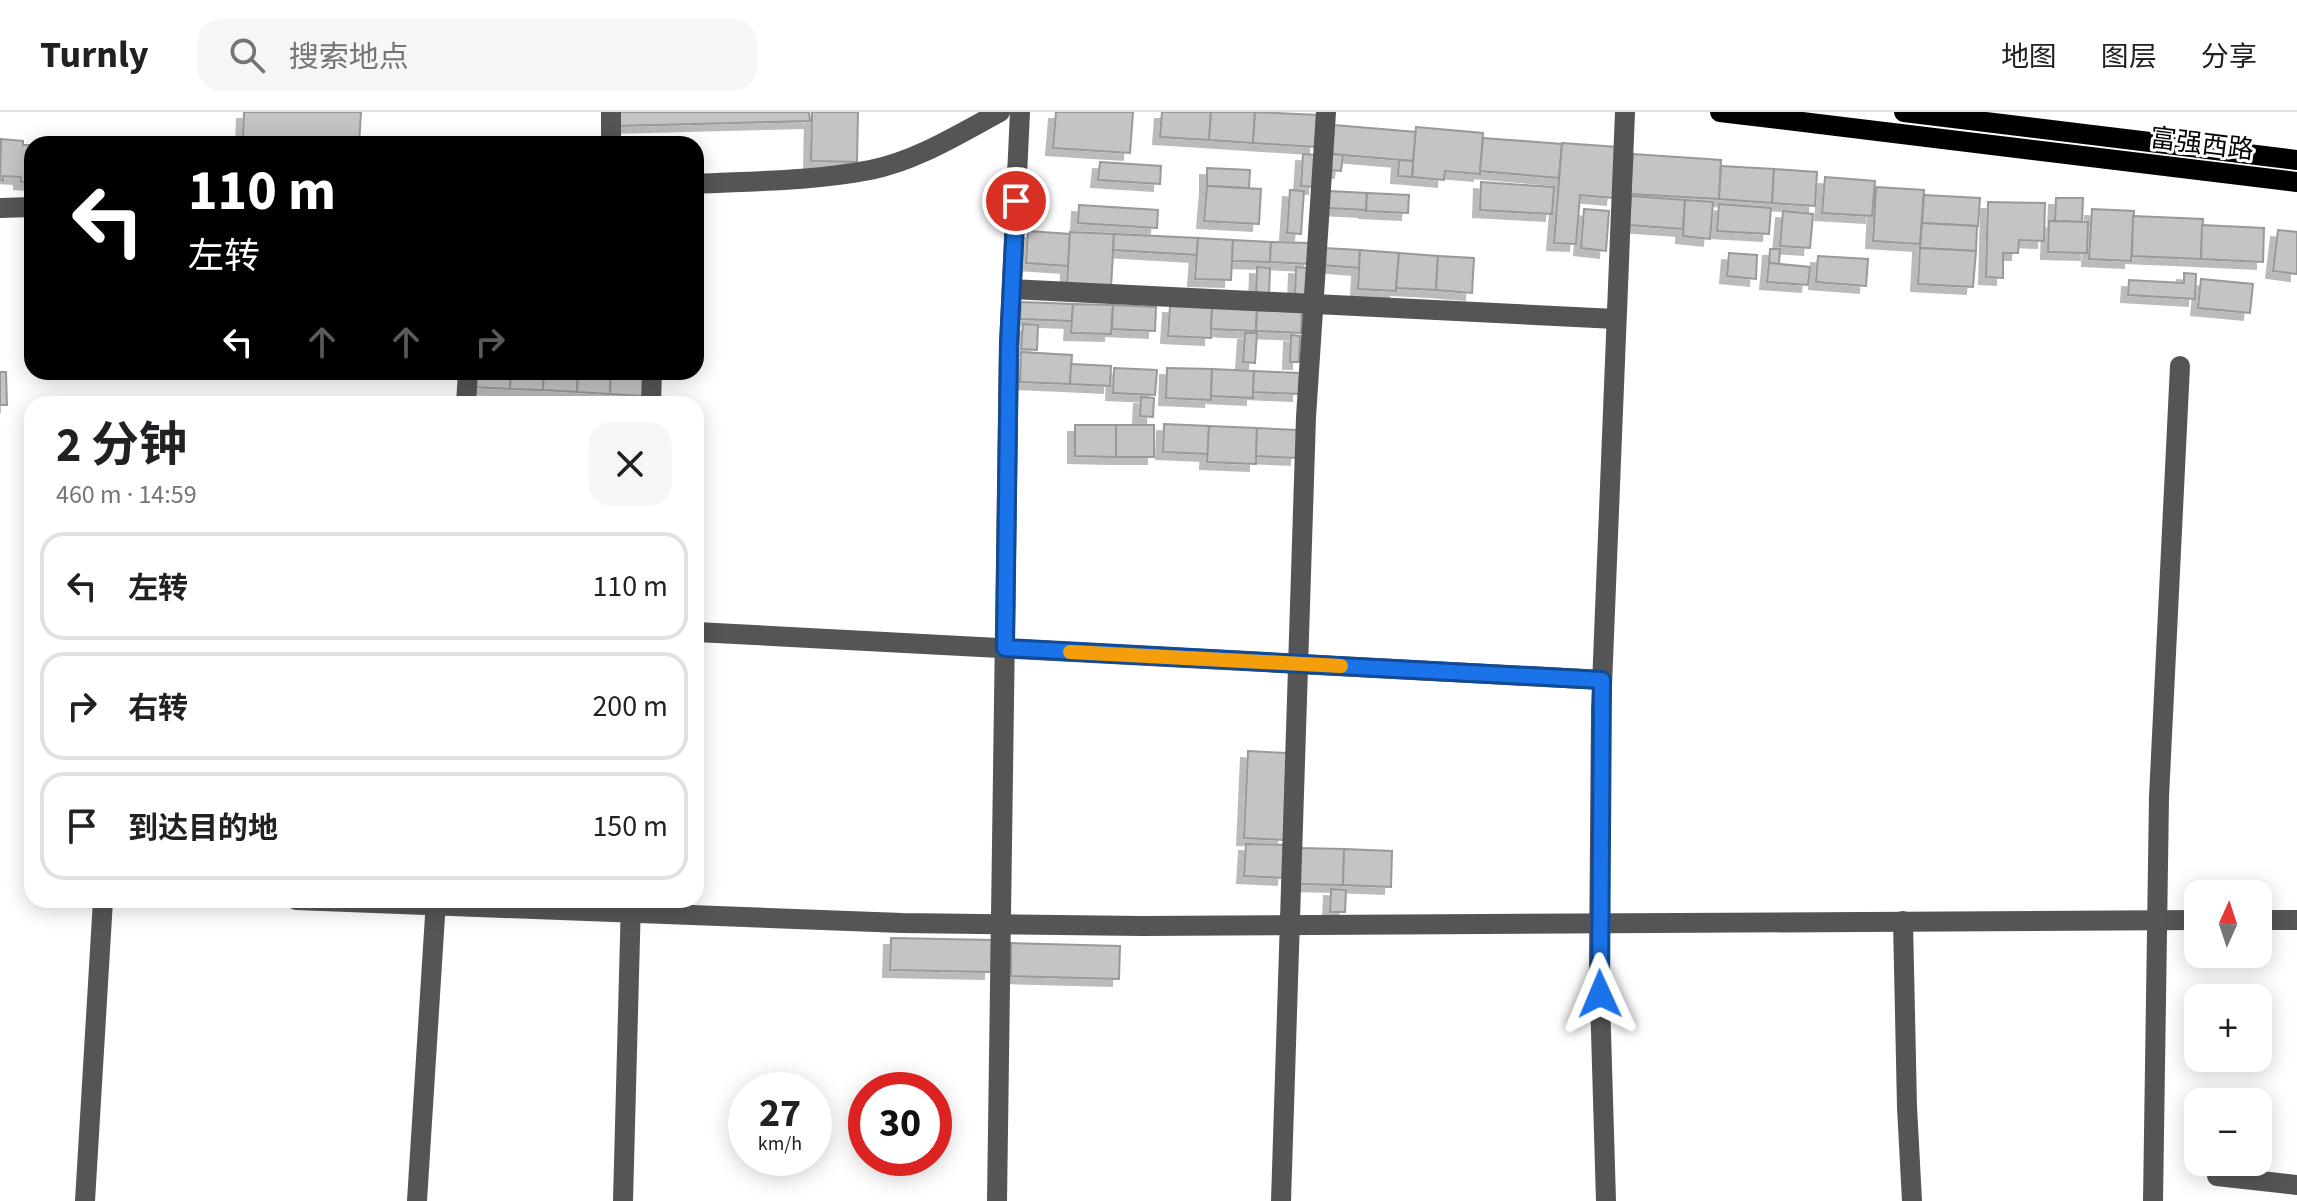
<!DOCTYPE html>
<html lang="zh">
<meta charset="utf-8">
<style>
body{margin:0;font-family:"Source Sans 3","Noto Sans SC",sans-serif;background:#f6f6f6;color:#202124;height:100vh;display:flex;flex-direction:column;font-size:30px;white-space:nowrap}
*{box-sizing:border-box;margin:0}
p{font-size:26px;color:#757577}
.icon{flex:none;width:44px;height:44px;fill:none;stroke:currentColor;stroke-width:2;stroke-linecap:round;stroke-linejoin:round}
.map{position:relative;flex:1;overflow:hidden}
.details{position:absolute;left:24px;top:284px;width:680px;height:512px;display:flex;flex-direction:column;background:#fff;border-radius:24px;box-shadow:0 4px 20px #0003}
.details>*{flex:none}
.hud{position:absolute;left:24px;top:24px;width:680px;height:244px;border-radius:24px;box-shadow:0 4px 20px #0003;background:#000;color:#fff;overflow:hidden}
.needle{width:52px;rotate:3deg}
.tools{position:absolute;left:2184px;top:768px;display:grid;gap:16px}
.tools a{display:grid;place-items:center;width:88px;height:88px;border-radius:16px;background:#fff;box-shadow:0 4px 20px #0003;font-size:40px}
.speed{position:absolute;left:728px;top:960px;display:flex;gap:16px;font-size:40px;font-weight:700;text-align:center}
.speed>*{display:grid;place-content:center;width:104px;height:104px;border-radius:50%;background:#fff;box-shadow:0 4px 20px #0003;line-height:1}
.speed small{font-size:20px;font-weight:400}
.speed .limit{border:12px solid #d22;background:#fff;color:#111}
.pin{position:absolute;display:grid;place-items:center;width:68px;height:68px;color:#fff;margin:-34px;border:4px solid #fff;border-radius:50%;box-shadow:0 2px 8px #0007}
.me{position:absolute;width:88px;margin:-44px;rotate:359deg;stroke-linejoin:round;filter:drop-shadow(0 0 6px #0008)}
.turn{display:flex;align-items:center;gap:28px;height:168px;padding:0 32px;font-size:36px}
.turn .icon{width:104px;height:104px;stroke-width:2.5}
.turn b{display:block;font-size:56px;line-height:68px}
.lanes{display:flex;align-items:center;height:76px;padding:0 32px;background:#0003;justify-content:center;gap:40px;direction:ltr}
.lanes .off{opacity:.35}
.round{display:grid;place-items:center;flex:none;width:84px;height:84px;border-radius:24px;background:#f6f6f6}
.overview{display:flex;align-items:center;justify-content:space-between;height:136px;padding:0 32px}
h1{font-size:48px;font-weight:700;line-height:60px}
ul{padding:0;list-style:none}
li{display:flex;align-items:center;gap:24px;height:108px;margin:0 16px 12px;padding:0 16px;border:4px solid #e0e0e0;border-radius:24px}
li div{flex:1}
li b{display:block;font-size:30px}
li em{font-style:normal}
header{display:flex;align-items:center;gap:48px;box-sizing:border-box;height:112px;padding:0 40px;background:#fff;border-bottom:2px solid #e0e0e0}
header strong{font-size:38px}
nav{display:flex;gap:44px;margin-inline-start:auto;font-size:28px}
.search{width:560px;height:72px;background:#f6f6f6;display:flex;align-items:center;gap:20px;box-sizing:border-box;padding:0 28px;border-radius:24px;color:#757577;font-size:30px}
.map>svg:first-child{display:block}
.building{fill:#c4c4c4;stroke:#999;stroke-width:2;filter:url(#shadow)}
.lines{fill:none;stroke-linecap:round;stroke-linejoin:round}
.minor{stroke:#555;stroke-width:20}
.major{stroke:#000;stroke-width:20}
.route-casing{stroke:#114b97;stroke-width:20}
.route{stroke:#1a73e8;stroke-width:14}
.slow{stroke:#f59e0b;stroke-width:14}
.labels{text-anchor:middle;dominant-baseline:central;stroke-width:6;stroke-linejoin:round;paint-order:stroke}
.street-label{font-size:26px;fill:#000;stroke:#fff}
</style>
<header>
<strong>Turnly</strong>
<div class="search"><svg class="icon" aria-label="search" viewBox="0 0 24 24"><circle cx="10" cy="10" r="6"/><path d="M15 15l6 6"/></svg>搜索地点</div>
<nav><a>地图</a><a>图层</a><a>分享</a></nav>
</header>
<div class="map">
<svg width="2297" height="1089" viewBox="0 0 2297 1089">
<defs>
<filter id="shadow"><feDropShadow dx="-7" dy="7" stdDeviation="0" flood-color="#0004"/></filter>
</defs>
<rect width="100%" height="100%" fill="#fff"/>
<g class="building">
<polygon points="244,0 361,0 359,32 243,25"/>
<polygon points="618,0 809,0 810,9 618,14"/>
<polygon points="812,0 858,0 857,50 811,49"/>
<polygon points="1056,0 1133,0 1130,41 1053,36"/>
<polygon points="1162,0 1211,0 1209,28 1160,25"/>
<polygon points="1211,0 1255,0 1253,31 1209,28"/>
<polygon points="1255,0 1318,3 1316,35 1253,31"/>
<polygon points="1334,13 1416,20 1413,49 1331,42"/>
<polygon points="1416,15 1483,21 1480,62 1445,59 1444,68 1412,65"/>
<polygon points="1483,26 1562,32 1559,66 1480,59"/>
<polygon points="1,27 23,29 23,33 32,33 32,71 21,70 21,65 3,64 3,69 0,68"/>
<polygon points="1562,31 1618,35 1613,86 1580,83 1576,132 1554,131"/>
<polygon points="1303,42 1317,43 1315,75 1301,74"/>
<polygon points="1331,42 1343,43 1341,59 1330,58"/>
<polygon points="1633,42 1721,48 1719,87 1630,82"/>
<polygon points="1399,48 1413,49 1412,65 1398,64"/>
<polygon points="1100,50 1161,54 1160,72 1098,68"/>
<polygon points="1721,54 1774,57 1772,91 1719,87"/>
<polygon points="1207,56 1250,58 1249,76 1207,74"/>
<polygon points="1774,57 1817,60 1815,94 1772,91"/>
<polygon points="1825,65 1875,69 1872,104 1822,101"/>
<polygon points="1481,70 1554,75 1552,102 1480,98"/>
<polygon points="1207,74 1261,77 1259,112 1204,109"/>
<polygon points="1876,75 1924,78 1920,132 1873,129"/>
<polygon points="1290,78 1304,79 1301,122 1287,121"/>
<polygon points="1329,79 1367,81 1366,98 1328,96"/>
<polygon points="1367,81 1409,83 1408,101 1366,99"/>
<polygon points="1924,83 1980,86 1978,114 1922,111"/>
<polygon points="1631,84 1685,88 1683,117 1629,113"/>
<polygon points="2056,86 2083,86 2082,110 2055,109"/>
<polygon points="1685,88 1713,90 1710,127 1683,124"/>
<polygon points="1988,90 2045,91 2044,129 2019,128 2018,141 2003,141 2003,166 1986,165"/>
<polygon points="1719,92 1771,96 1769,122 1717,119"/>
<polygon points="1079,93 1158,98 1157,116 1078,111"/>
<polygon points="1584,97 1609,99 1606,139 1581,136"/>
<polygon points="2092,97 2134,99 2131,149 2089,147"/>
<polygon points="1783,99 1813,102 1810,136 1780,134"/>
<polygon points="2133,104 2203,107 2201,147 2132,144"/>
<polygon points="2049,109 2088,110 2087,141 2048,140"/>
<polygon points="1922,111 1977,114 1976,139 1920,136"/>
<polygon points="2202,113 2264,116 2263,150 2201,147"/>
<polygon points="2278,118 2297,120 2297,162 2273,159"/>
<polygon points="1028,119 1070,122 1068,154 1026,151"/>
<polygon points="1070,120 1114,122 1111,176 1067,173"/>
<polygon points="1114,122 1198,126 1197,143 1113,138"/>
<polygon points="1198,126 1233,128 1231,168 1195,167"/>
<polygon points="1233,128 1271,130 1270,150 1232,149"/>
<polygon points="1271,130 1311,131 1310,152 1270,150"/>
<polygon points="1323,136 1360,138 1359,156 1322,153"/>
<polygon points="1920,136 1976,139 1973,175 1918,172"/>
<polygon points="1770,137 1780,137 1779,152 1769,151"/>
<polygon points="1360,138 1399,141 1396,179 1358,177"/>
<polygon points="1399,141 1438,144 1436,178 1396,176"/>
<polygon points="1729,141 1757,143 1756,167 1727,164"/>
<polygon points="1438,144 1474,146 1472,181 1436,178"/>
<polygon points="1818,144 1868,147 1866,174 1816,170"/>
<polygon points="1769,151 1810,155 1808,173 1767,170"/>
<polygon points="1257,155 1270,156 1269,185 1256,184"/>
<polygon points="1296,155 1308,156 1306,185 1295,185"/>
<polygon points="2184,161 2196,162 2195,187 2128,183 2129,168 2184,171"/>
<polygon points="2201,167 2253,172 2250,201 2198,196"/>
<polygon points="1021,190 1073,192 1072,209 1020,207"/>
<polygon points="1073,192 1113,193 1111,222 1071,221"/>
<polygon points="1113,193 1156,195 1155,219 1112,217"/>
<polygon points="1170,194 1212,196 1211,226 1168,224"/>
<polygon points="1212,196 1257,198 1256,219 1211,217"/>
<polygon points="1257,198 1302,200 1301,221 1256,219"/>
<polygon points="1023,212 1038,213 1037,238 1021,237"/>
<polygon points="1245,221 1257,221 1255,251 1243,250"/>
<polygon points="1291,223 1300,224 1299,250 1290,250"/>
<polygon points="1021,240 1072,243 1070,272 1020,270"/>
<polygon points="1071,252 1111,254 1110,274 1070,272"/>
<polygon points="1114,256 1157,258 1155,283 1113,281"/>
<polygon points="1167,256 1212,257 1211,288 1166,286"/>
<polygon points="1212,257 1254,259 1253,286 1211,284"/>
<polygon points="1254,259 1300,261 1299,282 1253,280"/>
<polygon points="0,260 6,260 7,293 0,293"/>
<polygon points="475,260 511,260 510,277 474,275"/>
<polygon points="511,260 544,260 543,278 510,277"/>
<polygon points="544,260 578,260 577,280 543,278"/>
<polygon points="578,260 611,260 610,282 577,280"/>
<polygon points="611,260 645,260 643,284 610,282"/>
<polygon points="1141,285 1154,286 1153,305 1140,304"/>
<polygon points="1164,312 1209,314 1208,342 1163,340"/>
<polygon points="1075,313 1116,313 1116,345 1075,344"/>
<rect x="1116" y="313" width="38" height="32"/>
<polygon points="1209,314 1257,316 1256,352 1207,350"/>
<polygon points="1257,316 1298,318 1297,346 1256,344"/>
<polygon points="1248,639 1287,641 1284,728 1244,726"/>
<polygon points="1246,732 1286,733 1284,766 1244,764"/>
<polygon points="1299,736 1344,737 1343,773 1298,772"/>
<polygon points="1344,737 1392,739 1391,775 1343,773"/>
<polygon points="1331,777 1346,778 1345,800 1330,800"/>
<polygon points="891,826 992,828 991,860 890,858"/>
<polygon points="1011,831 1120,834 1119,867 1011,864"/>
</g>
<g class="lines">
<g class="minor">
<polyline points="611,0 611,32"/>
<path d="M696,72C754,69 813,69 870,58C916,49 959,22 1000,0"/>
<polyline points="0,96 32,95"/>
<polyline points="1012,177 1616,207"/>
<polyline points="466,292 468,260"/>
<polyline points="651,292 652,260"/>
<polyline points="696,520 1602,568"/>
<polyline points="296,788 902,811 1142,814 2198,808"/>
<polyline points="2258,808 2297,808"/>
<polyline points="1903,809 1907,995 1912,1089"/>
<polyline points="2217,1064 2297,1073"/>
<polyline points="85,1089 103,788"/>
<polyline points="417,1089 436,788"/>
<polyline points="623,1089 631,788"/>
<polyline points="997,1089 1009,233 1020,0"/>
<polyline points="1281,1089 1306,305 1326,0"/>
<polyline points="1606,1089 1599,852 1601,598 1625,0"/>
<polyline points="2153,1089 2159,685 2180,254"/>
</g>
<g class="major">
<polyline points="1720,0 2297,70"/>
<polyline points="1904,0 2297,48"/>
</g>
</g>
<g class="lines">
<defs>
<polyline id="route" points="1016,89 1009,233 1005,536 1602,568 1600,882"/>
</defs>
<use href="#route" class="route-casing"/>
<use href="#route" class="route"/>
<polyline class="slow" points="1070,540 1341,554"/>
</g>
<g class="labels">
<g class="street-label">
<text transform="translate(2202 32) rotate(7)">富强西路</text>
</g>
</g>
</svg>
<div class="tools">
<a><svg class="needle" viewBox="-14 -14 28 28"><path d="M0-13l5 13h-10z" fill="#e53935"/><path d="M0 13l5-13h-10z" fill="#757577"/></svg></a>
<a>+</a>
<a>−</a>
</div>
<div class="speed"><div>27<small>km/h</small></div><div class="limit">30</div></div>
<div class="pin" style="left:1016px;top:89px;background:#d93025"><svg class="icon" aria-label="arrive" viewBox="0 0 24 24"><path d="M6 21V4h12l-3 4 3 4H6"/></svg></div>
<svg class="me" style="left:1600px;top:882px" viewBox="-20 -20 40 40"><path d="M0-17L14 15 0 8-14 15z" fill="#1a73e8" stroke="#fff" stroke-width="4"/></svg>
<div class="hud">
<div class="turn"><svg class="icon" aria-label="left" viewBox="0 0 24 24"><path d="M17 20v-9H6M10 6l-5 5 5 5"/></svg><div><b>110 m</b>左转</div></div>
<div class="lanes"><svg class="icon" aria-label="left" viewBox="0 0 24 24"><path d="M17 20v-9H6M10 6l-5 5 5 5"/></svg><svg class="icon off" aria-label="ahead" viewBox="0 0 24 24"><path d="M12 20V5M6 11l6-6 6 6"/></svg><svg class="icon off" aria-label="ahead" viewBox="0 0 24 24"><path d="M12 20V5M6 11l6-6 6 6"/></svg><svg class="icon off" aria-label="right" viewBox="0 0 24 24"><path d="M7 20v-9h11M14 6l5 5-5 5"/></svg></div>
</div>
<section class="details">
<div class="overview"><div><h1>2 分钟</h1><p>460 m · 14:59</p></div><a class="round"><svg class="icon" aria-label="close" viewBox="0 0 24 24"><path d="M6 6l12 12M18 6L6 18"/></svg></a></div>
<ul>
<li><svg class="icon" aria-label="left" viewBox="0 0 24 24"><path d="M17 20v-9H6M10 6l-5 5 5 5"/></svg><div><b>左转</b></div><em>110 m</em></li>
<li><svg class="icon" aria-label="right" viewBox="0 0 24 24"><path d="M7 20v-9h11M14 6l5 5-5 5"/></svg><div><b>右转</b></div><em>200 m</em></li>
<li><svg class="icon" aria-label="arrive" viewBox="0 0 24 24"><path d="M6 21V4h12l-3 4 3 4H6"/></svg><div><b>到达目的地</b></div><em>150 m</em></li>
</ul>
</section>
</div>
